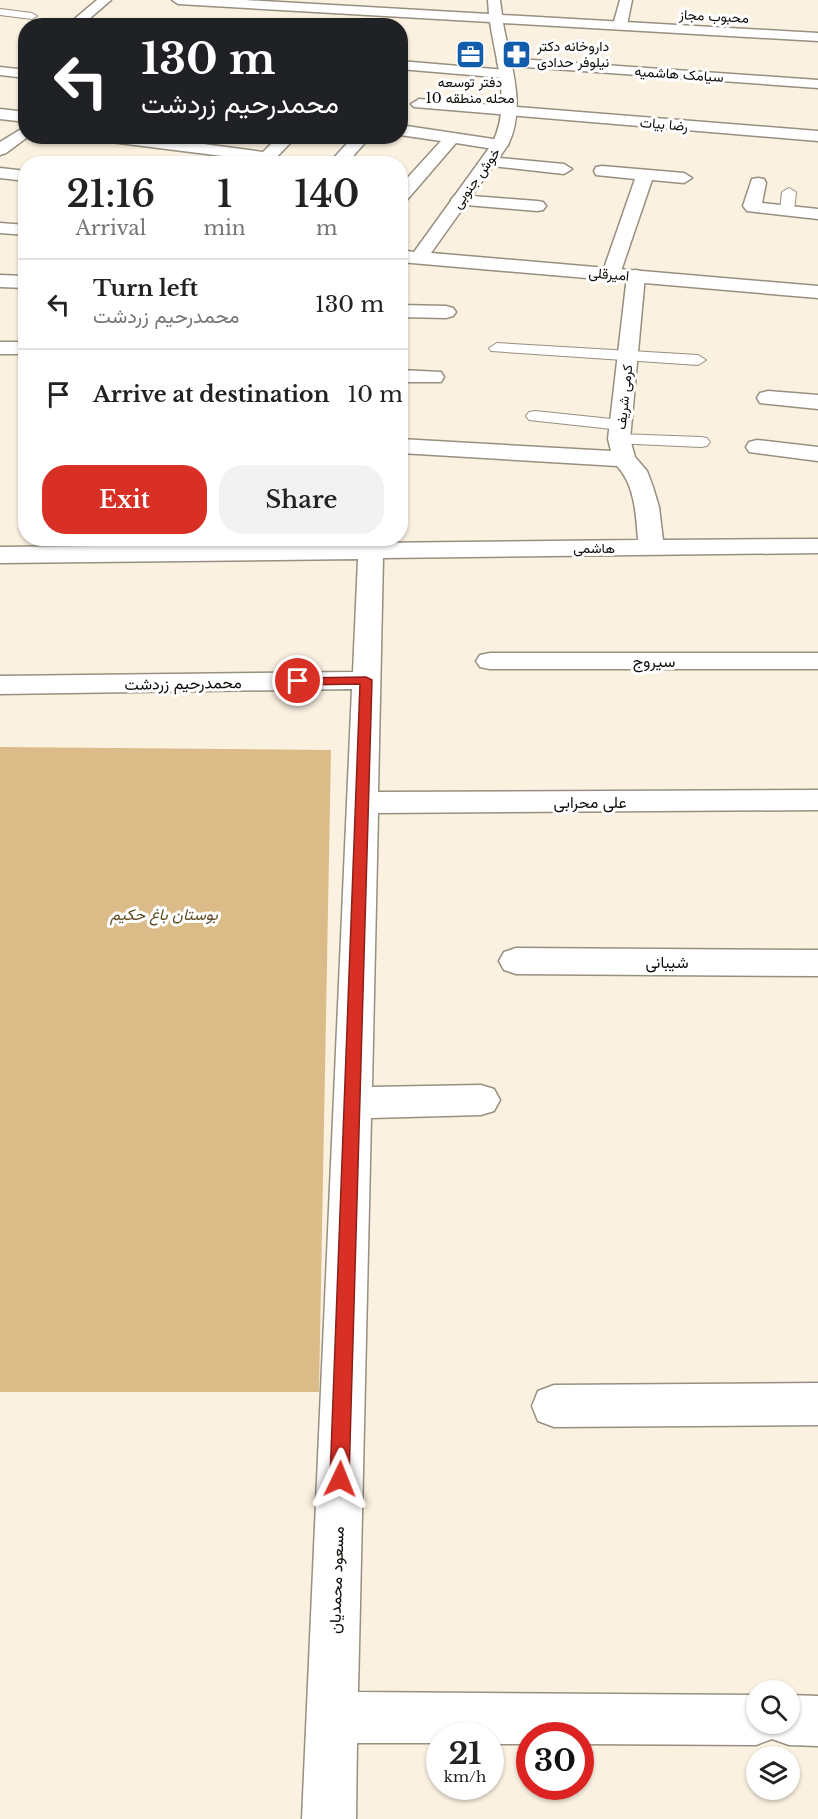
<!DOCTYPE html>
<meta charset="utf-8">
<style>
body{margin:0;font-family:"Libre Baskerville",Vazirmatn,serif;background:#f2f2f2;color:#222;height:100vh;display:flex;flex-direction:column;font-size:22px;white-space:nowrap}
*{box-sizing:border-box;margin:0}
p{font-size:20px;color:#767676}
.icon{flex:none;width:33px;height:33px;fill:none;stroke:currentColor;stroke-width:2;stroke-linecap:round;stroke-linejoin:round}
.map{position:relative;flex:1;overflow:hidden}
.details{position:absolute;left:18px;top:156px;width:390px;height:390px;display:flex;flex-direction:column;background:#fff;border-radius:24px;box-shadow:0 2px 4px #0004}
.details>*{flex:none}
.guide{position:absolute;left:18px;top:18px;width:390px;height:126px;border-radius:24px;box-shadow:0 2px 4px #0004;background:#202124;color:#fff;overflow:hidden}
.controls{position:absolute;left:746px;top:1680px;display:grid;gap:12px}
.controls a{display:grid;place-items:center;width:54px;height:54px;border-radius:50%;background:#fff;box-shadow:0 2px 4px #0004;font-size:30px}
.speed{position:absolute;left:426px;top:1722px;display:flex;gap:12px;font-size:30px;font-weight:700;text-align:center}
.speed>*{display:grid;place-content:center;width:78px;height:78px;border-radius:50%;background:#fff;box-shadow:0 2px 4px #0004;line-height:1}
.speed small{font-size:15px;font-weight:400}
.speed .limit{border:9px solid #d22;background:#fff;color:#111}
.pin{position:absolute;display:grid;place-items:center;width:51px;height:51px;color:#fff;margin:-26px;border:3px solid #fff;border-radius:50%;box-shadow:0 2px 6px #0007}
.me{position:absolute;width:66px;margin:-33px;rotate:2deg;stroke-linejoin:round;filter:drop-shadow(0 0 4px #0008)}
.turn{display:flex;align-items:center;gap:21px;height:126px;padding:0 24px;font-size:27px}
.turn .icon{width:78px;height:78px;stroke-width:2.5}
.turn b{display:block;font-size:42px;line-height:51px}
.eta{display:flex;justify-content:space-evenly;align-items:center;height:102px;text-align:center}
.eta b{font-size:36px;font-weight:600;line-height:42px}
.action{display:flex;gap:12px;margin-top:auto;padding:12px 24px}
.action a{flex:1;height:69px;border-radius:24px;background:#d93025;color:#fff;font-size:24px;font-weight:600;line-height:69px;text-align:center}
.action a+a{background:#f2f2f2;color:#222}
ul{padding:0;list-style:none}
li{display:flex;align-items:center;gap:18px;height:90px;padding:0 24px;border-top:2px solid #e0e0e0}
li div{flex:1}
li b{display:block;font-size:22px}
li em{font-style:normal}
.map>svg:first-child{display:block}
.green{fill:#dbbc88}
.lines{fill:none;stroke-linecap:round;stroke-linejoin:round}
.lane-casing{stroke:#978f80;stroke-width:2}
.street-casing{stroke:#978f80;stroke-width:3}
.secondary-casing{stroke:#978f80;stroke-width:3}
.lane{fill:#fff;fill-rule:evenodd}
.street{fill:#fff;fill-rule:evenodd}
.secondary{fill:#fff;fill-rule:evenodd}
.route{fill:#d93025;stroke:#8d1f18;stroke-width:1.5}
.labels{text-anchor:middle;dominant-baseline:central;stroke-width:6;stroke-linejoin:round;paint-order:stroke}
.far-street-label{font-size:14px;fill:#0e0b07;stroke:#fff}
.far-poi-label{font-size:14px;fill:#0e0b07;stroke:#fff;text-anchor:start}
.street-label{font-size:16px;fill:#0e0b07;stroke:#fff}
.park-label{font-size:16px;font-style:italic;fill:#624c25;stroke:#fff}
</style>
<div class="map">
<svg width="818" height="1819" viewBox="0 0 818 1819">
<rect width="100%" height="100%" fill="#fbf1e1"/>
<polygon class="green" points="0,747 331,750 319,1392 0,1392"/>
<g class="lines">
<defs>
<g id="lane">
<polygon points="0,9 32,13 37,16 32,19 0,15"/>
<polygon points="789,188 796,192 794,211 787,215 780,211 782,192"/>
<polygon points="497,343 698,355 706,360 698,365 491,351 489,348"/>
<polygon points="535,411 621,420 627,421 630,425 627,429 621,430 529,420 526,416 529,412"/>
<polygon points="619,434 701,437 707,438 710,442 707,446 701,447 613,443 610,439 613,435"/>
</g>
<g id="street">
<polygon points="97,0 111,0 81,26 66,26"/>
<polygon points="620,0 632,0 627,25 620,29 613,25"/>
<polygon points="504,58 818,80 818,88 499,65 497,62 499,59"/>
<polygon points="400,61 506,70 513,74 506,78 400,69"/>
<polygon points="0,67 26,70 26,78 0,75"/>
<polygon points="419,99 818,131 818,141 414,107 411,104"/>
<polygon points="0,109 26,112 26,122 0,119"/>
<polygon points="400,125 500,140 508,145 500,150 456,143 406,201 400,202 400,186 441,141 400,135"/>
<polygon points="26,126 26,136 29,136 6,153 0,155 0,142"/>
<polygon points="95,136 144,136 263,152 279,136 297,136 270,164 252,164 254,160 103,141"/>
<polygon points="354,136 371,136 346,164 328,164"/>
<polygon points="488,157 564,164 572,169 564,174 482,165 480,162"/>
<polygon points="602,166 684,173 692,178 684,183 652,180 620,274 618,278 604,278 602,274 635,179 596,175 594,171 596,167"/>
<polygon points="0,168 26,171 26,181 0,178"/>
<polygon points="758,178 764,179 766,183 762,203 818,209 818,219 747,211 743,206 752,179"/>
<polygon points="460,195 537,201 543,202 546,206 543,210 537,211 454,204 451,200 454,196"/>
<path d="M636,270L643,272L645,276L630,439L635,457L647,471L653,487L659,507L663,540L818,539V553L383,558L378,792L818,790V810L378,813L372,1087L481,1085L494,1089L500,1100L494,1111L481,1115L371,1118L358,1692L756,1695V1724H789V1695L818,1696V1746L789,1745L772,1739L756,1745L580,1744V1736H530V1744H490V1736H440V1743H357L356,1819H302L352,689L0,694V676L353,672L358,559L0,563V547L638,540C636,515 635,485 617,466L400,453V439L611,451L608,439L627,276L629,272Z"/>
<polygon points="0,275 26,276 26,288 0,287"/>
<polygon points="400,305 446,306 453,308 456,312 453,316 446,318 400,317"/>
<rect x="0" y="342" width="26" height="12"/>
<polygon points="400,370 441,372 444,377 441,382 400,382"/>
<polygon points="768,391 818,395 818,409 760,403 757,398 760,393"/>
<polygon points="757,440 818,447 818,461 749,452 746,447 749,442"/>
<polygon points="490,653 818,653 818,669 490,669 480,667 476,661 480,655"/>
<polygon points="516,948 818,950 818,976 516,974 504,970 499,961 504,952"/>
<polygon points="818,1383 818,1425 554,1427 538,1421 532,1406 538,1391 554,1385"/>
</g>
<g id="secondary">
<path d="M172,0H245L489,14L488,0H500L502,15L818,33V41L503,23C510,64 527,106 508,145L431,253L818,286V298L400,262V250L414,252L492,144C512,105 496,63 490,22L178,4Z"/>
<polygon points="0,223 26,225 26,235 0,233"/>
</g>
</defs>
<use href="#lane" class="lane-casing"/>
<use href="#street" class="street-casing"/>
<use href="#secondary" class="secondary-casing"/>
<use href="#lane" class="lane"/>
<use href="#street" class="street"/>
<use href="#secondary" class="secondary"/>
</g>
<polygon class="route" points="366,677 372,680 349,1479 346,1485 340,1488 333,1485 330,1479 360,684 298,685 292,681 298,678"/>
<defs>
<symbol id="pharmacy-square" viewBox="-11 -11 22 22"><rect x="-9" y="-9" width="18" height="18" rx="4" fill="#115cab" stroke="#fff"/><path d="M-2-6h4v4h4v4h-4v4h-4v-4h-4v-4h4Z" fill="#fff"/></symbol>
<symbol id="office-square" viewBox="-11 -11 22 22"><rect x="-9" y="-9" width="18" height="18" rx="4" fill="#115cab" stroke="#fff"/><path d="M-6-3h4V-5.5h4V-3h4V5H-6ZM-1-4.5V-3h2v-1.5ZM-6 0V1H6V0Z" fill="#fff"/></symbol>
</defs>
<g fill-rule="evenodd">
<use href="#pharmacy-square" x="500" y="38" width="33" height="33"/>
<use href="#office-square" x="454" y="38" width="33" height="33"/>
</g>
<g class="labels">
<g class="far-street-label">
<text transform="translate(714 16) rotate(3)">محبوب مجاز</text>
<text transform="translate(679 74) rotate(4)">سیامک هاشمیه</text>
<text transform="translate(664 124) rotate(5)">رضا بیات</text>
<text transform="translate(476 178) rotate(-54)">خوش جنوبی</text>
<text transform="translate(609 274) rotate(5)">امیرقلی</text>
<text transform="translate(624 397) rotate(-84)">کرمی شریف</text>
<text x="594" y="548">هاشمی</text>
</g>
<g class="far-poi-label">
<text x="537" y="46">داروخانه دکتر<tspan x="537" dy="16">نیلوفر حدادی</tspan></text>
<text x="470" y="82" text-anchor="middle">دفتر توسعه<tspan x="470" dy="16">محله منطقه 10</tspan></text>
</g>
<g class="street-label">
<text x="654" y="661">سیروج</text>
<text transform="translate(183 683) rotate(-1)">محمدرحیم زردشت</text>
<text x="590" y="802">علی محرابی</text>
<text x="667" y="962">شیبانی</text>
<text transform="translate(336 1580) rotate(-88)">مسعود محمدیان</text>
</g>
<g class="park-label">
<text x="164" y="914">بوستان باغ حکیم</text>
</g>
</g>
</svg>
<div class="controls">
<a><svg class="icon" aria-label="search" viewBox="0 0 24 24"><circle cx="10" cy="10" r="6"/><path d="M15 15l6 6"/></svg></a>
<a><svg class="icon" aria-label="layers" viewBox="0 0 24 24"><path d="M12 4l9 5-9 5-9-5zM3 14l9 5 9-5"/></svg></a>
</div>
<div class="speed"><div>21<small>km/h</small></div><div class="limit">30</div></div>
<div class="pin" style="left:298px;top:681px;background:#d93025"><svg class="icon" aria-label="arrive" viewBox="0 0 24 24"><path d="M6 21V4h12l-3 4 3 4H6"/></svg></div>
<svg class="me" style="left:340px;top:1479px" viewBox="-20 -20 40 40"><path d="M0-17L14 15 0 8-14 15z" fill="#d93025" stroke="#fff" stroke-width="4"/></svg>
<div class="guide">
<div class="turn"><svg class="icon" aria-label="left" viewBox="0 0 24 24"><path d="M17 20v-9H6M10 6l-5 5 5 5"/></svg><div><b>130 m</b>محمدرحیم زردشت</div></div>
</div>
<section class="details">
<div class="eta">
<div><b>21:16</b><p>Arrival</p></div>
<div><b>1</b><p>min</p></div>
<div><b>140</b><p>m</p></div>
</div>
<ul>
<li><svg class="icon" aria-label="left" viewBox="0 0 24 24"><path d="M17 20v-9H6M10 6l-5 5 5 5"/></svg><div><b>Turn left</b><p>محمدرحیم زردشت</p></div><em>130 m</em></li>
<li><svg class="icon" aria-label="arrive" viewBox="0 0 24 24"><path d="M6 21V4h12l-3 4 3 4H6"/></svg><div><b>Arrive at destination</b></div><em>10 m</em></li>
</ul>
<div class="action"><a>Exit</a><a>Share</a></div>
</section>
</div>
